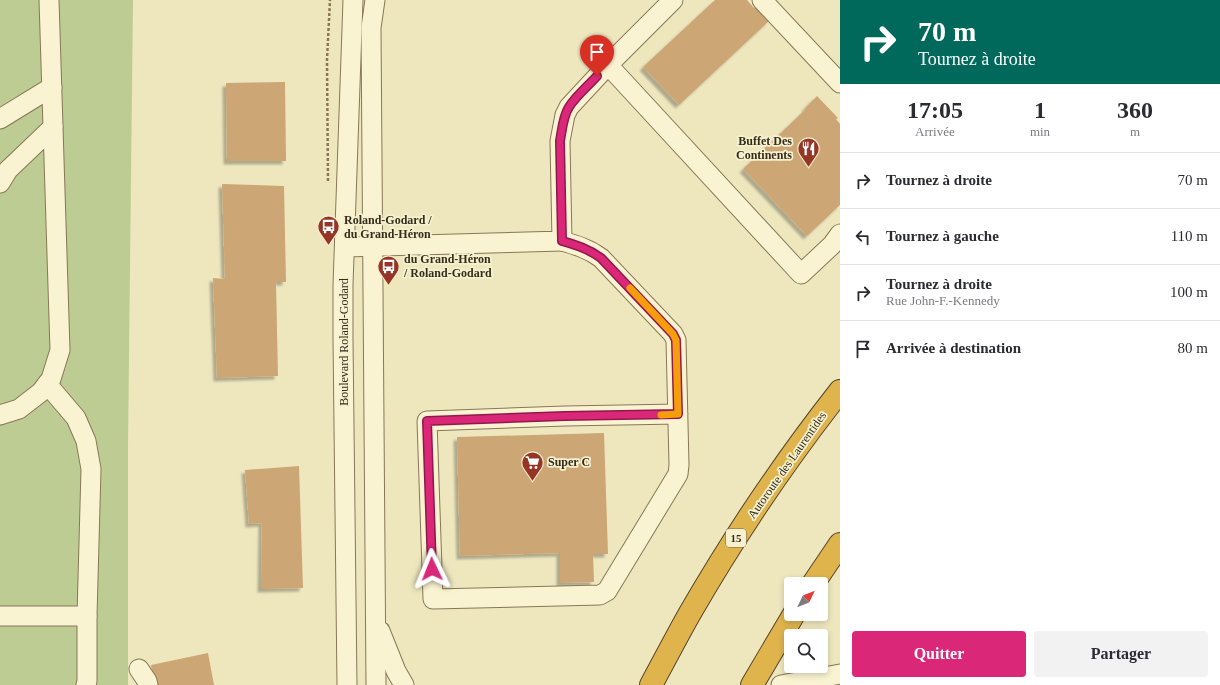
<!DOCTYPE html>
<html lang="fr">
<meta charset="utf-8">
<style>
body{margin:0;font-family:"Times New Roman",serif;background:#f2f2f3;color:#2b2b33;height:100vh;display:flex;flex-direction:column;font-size:15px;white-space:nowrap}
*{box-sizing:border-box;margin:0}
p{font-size:13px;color:#7c7c81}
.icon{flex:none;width:22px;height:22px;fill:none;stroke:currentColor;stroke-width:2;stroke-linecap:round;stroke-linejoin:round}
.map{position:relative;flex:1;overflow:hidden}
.drawer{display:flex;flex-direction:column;background:#fff;width:380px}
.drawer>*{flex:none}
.hud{background:#00695c;color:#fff;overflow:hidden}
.needle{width:26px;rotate:47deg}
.controls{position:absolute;left:784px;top:577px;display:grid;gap:8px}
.controls a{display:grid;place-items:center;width:44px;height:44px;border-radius:4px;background:#fff;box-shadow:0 2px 6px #0003;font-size:20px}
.pin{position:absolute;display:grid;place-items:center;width:34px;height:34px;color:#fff;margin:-41px -17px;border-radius:50% 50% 50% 0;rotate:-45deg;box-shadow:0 0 4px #0007}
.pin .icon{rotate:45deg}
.me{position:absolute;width:44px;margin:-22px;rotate:358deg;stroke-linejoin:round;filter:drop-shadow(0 0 3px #0008)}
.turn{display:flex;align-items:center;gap:14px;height:84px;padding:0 12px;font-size:18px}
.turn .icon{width:52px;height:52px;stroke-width:2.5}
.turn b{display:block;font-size:28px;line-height:34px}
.eta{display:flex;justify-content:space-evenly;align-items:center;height:68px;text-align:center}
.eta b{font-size:24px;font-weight:700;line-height:28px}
.primary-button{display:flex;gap:8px;margin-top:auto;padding:8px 12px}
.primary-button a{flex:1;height:46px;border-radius:4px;background:#db2777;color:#fff;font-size:16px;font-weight:700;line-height:46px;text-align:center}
.primary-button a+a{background:#f2f2f3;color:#2b2b33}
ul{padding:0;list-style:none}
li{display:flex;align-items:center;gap:12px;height:56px;padding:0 12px;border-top:1px solid #e1e1e2}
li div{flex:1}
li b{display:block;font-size:15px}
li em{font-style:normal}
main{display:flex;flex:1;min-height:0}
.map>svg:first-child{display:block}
.green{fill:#bdcc93}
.building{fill:#cda674;filter:url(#shadow)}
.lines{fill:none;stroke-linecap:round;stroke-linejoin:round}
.minor-casing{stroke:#877757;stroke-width:21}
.highway-casing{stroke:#54442c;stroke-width:24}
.path{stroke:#877757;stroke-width:2.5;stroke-dasharray:3 2;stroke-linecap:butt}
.minor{stroke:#f9f3d1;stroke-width:19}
.highway{stroke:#e0b44d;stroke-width:22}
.route-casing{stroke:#8e194d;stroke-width:10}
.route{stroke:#db2777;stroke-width:7}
.slow{stroke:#f59e0b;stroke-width:7}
.labels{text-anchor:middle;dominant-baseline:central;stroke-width:3.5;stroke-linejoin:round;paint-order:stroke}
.shield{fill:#f6f0ce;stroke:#706751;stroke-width:1}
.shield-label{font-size:11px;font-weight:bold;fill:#362c1c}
.poi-label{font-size:12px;font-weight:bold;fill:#362c1c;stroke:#f6f0ce;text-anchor:start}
.street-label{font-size:12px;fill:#362c1c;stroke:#f6f0ce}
</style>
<main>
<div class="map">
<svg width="840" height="685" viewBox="0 0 840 685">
<defs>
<filter id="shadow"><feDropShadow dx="-3.5" dy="3.5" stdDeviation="1" flood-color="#0004"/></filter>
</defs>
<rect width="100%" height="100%" fill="#eee7be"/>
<polygon class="green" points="0,0 133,0 128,447 128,685 0,685"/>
<g class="building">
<polygon points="715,0 747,0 754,8 755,7 769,21 679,105 643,67"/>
<polygon points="285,82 286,161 227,161 226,83"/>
<polygon points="817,96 838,118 836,119 840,124 840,205 807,236 743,169 806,109 805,108"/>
<polygon points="222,184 284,186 286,282 276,282 278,376 217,378 213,278 225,279"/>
<polygon points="604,433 608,554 593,554 594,582 560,583 560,553 460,556 457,437"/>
<polygon points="299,466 303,588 261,589 262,523 249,524 245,470"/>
<polygon points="208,653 214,685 155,685 151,665"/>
</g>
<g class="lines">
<defs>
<g id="minor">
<polyline points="375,0 371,28 376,685"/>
<polyline points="762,0 840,83"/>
<polyline points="608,65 801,274 832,245 840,234"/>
<polyline points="0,119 52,87"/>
<polyline points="0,183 8,170 53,127"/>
<path d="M562,241C576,245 589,249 601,258L673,334L676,340L679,465L678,474L607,591L600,595L433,599L427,421L565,416L678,414"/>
<polyline points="345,247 562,241 560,141 565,115 569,107 608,65 673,0"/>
<polyline points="47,384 76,418 86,441 91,469 87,616 87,681 86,685"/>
<polyline points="0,415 19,409 41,392 51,379 60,350 49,0"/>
<polyline points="0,616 87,616"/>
<polyline points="380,631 396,671 404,685"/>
<polyline points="139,669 147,681 148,685"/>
<polyline points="347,685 343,339 343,285 353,0"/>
<polyline points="781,685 840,674"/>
</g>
<g id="highway">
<polyline points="813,584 840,544"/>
<path d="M651,685C664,661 677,636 690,613C735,535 785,461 840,391"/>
<polyline points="752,685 794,614"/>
</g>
</defs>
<use href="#minor" class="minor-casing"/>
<use href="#highway" class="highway-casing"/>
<polyline class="path" points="328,181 327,60 330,0"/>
<use href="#minor" class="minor"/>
<use href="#highway" class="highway"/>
</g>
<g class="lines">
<defs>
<path id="route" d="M432,569L427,421L565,416L678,414L676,340L673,334L601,258C589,249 576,245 562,241L560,141C562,130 563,116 569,107C575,97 589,85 597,76"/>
</defs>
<use href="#route" class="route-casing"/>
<use href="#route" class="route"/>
<polyline class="slow" points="630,288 673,334 676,340 678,414 661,415"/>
</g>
<defs>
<symbol id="restaurant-pin" viewBox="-11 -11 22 30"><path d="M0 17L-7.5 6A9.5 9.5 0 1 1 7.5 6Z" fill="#963526" stroke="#f6f0ce"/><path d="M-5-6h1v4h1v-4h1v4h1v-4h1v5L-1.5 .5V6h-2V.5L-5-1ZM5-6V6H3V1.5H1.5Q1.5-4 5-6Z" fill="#fff"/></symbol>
<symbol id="bus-pin" viewBox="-11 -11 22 30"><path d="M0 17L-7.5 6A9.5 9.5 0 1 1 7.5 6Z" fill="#963526" stroke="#f6f0ce"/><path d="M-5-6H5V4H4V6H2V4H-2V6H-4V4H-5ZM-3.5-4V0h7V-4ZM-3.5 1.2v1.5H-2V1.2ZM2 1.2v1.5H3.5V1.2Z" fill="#fff"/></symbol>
<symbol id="supermarket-pin" viewBox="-11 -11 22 30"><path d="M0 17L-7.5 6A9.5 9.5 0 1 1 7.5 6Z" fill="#963526" stroke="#f6f0ce"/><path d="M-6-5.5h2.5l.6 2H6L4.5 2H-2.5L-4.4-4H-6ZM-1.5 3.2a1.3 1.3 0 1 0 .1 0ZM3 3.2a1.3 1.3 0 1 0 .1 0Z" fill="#fff"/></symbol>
</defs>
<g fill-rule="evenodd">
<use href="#restaurant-pin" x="796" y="136" width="25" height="34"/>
<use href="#bus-pin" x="316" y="214" width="25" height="34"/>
<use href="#bus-pin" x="376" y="254" width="25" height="34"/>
<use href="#supermarket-pin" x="520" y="450" width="25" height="34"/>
</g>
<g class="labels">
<rect class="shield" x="726" y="529" width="20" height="18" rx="3"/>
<g class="shield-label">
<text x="736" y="538">15</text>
</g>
<g class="poi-label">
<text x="792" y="141" text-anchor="end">Buffet Des<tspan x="792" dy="14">Continents</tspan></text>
<text x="344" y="220">Roland-Godard /<tspan x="344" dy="14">du Grand-Héron</tspan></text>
<text x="404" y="259">du Grand-Héron<tspan x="404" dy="14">/ Roland-Godard</tspan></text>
<text x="548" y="462">Super C</text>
</g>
<g class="street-label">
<text transform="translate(344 342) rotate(-90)">Boulevard Roland-Godard</text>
<text transform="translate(787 465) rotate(-55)">Autoroute des Laurentides</text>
</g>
</g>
</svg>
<div class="controls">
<a><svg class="needle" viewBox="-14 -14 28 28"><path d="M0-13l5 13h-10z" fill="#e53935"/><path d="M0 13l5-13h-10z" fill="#7c7c81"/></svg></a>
<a><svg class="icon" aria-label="search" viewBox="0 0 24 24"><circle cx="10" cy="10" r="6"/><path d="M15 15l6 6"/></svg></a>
</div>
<div class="pin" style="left:597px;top:76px;background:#d93025"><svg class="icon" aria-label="arrive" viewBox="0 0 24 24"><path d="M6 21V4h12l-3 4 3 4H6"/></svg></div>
<svg class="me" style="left:432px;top:569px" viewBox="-20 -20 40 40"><path d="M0-17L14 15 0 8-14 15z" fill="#db2777" stroke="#fff" stroke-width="4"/></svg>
</div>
<section class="drawer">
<div class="hud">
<div class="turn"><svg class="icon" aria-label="right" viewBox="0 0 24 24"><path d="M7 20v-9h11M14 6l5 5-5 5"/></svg><div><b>70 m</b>Tournez à droite</div></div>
</div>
<div class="eta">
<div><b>17:05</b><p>Arrivée</p></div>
<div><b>1</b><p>min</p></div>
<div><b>360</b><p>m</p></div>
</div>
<ul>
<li><svg class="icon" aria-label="right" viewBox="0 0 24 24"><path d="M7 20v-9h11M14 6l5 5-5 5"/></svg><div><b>Tournez à droite</b></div><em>70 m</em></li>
<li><svg class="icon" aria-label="left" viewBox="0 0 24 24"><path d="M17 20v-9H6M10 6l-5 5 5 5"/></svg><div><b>Tournez à gauche</b></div><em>110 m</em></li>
<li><svg class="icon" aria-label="right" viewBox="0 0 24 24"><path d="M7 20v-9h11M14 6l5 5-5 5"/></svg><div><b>Tournez à droite</b><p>Rue John-F.-Kennedy</p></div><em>100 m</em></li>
<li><svg class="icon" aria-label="arrive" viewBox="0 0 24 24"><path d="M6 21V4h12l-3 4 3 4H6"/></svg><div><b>Arrivée à destination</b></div><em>80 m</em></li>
</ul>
<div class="primary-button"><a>Quitter</a><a>Partager</a></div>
</section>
</main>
